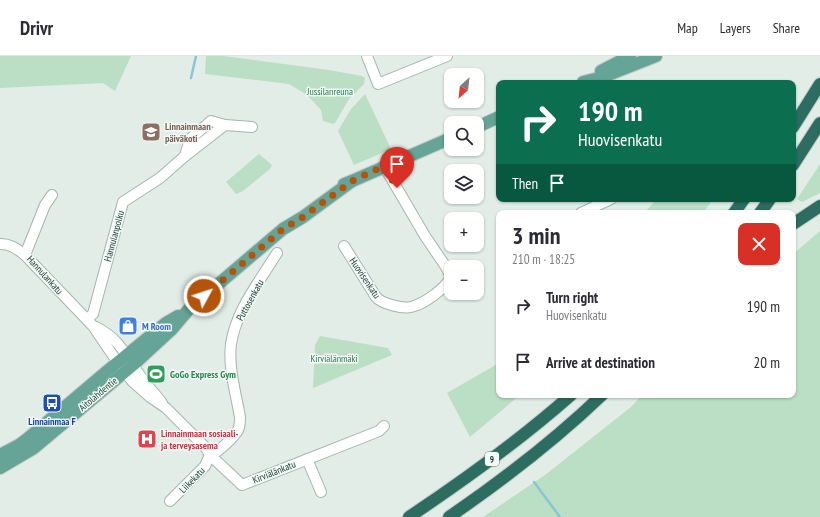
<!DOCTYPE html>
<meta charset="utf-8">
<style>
body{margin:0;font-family:"PT Sans Narrow",sans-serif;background:#f2f2f3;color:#2b2b33;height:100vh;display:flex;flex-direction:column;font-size:15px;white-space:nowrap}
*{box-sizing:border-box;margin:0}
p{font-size:13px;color:#7c7c81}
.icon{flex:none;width:22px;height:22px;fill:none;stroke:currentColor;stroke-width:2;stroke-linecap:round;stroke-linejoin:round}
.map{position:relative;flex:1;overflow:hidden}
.details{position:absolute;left:496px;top:154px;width:300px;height:188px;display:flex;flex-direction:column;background:#fff;border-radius:8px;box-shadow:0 1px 3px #0004}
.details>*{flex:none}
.top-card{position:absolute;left:496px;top:24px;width:300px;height:122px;border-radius:8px;box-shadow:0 1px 3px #0004;background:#0b6e4f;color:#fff;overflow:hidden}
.needle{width:26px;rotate:207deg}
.controls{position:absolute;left:444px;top:12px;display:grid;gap:8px}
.controls a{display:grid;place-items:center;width:40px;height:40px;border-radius:8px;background:#fff;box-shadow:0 1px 3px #0004;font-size:20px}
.pin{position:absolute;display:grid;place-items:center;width:34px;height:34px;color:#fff;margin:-41px -17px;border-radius:50% 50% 50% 0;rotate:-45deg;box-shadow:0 0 4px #0007}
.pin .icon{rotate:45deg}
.me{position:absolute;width:44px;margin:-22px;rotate:50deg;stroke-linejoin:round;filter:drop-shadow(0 0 3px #0008)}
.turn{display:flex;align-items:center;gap:14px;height:84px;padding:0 16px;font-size:18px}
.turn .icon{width:52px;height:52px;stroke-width:2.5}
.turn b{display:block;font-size:28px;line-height:34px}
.then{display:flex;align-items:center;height:38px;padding:0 16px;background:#0003;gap:8px;font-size:15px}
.round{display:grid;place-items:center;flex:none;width:42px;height:42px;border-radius:8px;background:#f2f2f3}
.headline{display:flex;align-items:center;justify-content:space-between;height:68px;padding:0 16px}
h1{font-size:24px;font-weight:600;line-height:30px}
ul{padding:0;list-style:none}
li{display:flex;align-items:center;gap:12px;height:56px;padding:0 16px}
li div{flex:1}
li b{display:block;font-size:15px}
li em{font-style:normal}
header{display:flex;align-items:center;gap:24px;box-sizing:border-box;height:56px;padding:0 20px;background:#fff;border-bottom:1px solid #e1e1e2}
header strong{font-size:19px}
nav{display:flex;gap:22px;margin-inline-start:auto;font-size:14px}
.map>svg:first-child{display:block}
.green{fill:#badfc5}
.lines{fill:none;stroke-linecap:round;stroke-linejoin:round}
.stream{stroke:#88c6d4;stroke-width:2.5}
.minor-casing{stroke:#a4b5af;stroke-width:12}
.major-casing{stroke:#c1c9c7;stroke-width:14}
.highway-casing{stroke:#c1c9c7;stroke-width:14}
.minor{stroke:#fff;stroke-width:10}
.major{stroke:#65a496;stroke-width:12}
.highway{stroke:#2c6c61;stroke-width:12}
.route{stroke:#b45309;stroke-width:7;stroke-dasharray:0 12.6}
.labels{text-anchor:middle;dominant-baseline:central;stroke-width:3;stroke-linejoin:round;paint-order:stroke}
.shield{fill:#f2f9f6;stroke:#607670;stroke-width:1}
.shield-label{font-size:9px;font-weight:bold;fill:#213e37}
.park-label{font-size:10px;fill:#2a774a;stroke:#f2f9f6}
.education-label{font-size:10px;font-weight:bold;fill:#785e54;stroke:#f2f9f6;text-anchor:start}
.street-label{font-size:10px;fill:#213e37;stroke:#f2f9f6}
.shop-label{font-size:10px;font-weight:bold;fill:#366cbe;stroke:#f2f9f6;text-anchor:start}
.leisure-label{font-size:10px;font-weight:bold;fill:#27864d;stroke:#f2f9f6;text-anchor:start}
.transit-label{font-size:10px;font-weight:bold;fill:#164399;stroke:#f2f9f6}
.health-label{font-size:10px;font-weight:bold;fill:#be3a42;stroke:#f2f9f6;text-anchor:start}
</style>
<header>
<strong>Drivr</strong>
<nav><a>Map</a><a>Layers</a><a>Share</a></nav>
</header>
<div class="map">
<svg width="820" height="461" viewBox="0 0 820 461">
<rect width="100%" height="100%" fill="#e2ede8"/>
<g class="green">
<polygon points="0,0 131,0 115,35 103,27 0,32"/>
<polygon points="206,0 223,0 329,14 362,20 365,22 364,28 349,43 335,67 333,68 323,65 321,54 307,39 289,28 205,18"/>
<polygon points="365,38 391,93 354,109 338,75 351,53"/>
<polygon points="259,98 272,109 270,113 243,135 236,138 226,126"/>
<polygon points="820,108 820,137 802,146 797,143"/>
<polygon points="657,143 709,143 711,146 703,157 644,157"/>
<polygon points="820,175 820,461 483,461 545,419 631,351 642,339 793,339 793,198"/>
<polygon points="320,280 388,292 392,299 313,332 315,289"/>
<polygon points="499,307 499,339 520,339 470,381 447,337"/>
</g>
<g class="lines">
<g class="stream">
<polyline points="191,22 196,0"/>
<polyline points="534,426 560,461"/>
</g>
<defs>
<g id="minor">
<polyline points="367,0 378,28 447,0"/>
<polyline points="185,100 225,69"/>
<polyline points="384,110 425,180 446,211 451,221"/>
<polyline points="581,157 611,143"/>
<path d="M0,188C11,188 17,193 25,199L93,270L118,307L132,325L150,341L166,352L206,392L210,399L242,429L379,375L384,370"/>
<path d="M344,190L376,241C382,248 403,253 411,251C424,248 445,233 451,221"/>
<polyline points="25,199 45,149 52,139"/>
<polyline points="87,263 93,258 123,146 160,122 185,100 190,83 211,65 225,69 252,71"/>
<path d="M96,271C122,285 123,297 139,318C146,329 155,337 162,347"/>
<path d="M210,399C217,398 235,380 238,374C240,370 240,365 240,361C236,338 228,311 231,288C236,254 260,225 277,197"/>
<polyline points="307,403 321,436"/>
<polyline points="170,445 205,410 210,399"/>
</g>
<g id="major">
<polyline points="601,15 630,0"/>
<polyline points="583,26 603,21 656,0"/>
<polyline points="477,71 499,61"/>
<polyline points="344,128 352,125 451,82"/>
<polyline points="0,399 19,389 27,383 106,316 166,267 178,260"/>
<polyline points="0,412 34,392 133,309 172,273 189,253 283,173 303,161 352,125"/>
</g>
<g id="highway">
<polyline points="793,71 820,28"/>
<polyline points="793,109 820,67"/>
<polyline points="734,157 744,143"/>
<polyline points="760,157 770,143"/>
<polyline points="793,168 820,150"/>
<path d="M409,461C466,423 520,384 571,339"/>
<path d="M449,461C503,424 555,384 602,339"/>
</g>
</defs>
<use href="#minor" class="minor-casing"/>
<use href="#major" class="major-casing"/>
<use href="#highway" class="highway-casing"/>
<use href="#minor" class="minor"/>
<use href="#major" class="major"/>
<use href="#highway" class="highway"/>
</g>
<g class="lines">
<polyline class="route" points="204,240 283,173 303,161 352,125 384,110 397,132"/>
</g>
<defs>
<symbol id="school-square" viewBox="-11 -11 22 22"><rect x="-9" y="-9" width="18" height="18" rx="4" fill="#8d6e63" stroke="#f2f9f6"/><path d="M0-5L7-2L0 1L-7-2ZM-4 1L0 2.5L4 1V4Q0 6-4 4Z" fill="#fff"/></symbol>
<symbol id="shop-square" viewBox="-11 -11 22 22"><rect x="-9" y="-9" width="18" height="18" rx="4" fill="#3f7fe0" stroke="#f2f9f6"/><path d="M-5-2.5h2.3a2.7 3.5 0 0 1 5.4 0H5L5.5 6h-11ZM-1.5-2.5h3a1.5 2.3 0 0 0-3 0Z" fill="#fff"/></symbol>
<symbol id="stadium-square" viewBox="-11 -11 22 22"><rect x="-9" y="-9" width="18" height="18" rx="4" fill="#2e9e5b" stroke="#f2f9f6"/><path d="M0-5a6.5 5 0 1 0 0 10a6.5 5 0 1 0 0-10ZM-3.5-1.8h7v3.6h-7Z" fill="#fff"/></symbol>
<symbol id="bus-square" viewBox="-11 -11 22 22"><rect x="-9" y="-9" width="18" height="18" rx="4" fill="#1a4fb4" stroke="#f2f9f6"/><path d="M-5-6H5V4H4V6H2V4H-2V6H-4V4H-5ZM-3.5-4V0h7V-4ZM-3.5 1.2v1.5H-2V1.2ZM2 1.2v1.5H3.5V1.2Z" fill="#fff"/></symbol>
<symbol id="hospital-square" viewBox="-11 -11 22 22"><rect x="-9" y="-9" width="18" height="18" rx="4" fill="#e0444e" stroke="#f2f9f6"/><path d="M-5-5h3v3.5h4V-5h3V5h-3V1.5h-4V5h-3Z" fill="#fff"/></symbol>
</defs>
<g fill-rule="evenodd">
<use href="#school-square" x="140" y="65" width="22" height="22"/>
<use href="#shop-square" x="117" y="259" width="22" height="22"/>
<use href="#stadium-square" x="145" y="307" width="22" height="22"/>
<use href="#bus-square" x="41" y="336" width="22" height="22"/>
<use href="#hospital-square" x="136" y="372" width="22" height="22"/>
</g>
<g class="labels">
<rect class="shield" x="485" y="396" width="14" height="14" rx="3"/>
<g class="shield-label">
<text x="492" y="403">9</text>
</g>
<g class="park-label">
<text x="330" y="35">Jussilanreuna</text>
<text x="334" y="302">Kirviälänmäki</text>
</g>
<g class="education-label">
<text x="165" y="70">Linnainmaan<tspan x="165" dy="12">päiväkoti</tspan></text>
</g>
<g class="street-label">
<text transform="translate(114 180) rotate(-75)">Hannulanpolku</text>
<text transform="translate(45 219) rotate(48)">Hannulankatu</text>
<text transform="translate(365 222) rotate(56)">Huovisenkatu</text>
<text transform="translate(250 244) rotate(-61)">Puttosenkatu</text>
<text transform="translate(98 338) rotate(-40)">Aitolahdentie</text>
<text transform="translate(274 416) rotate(-22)">Kirviälänkatu</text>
<text transform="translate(192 424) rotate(-46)">Liikekatu</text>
</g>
<g class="shop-label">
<text x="142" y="270">M Room</text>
</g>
<g class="leisure-label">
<text x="170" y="318">GoGo Express Gym</text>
</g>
<g class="transit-label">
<text x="52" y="365">Linnainmaa F</text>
</g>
<g class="health-label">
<text x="161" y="377">Linnainmaan sosiaali-<tspan x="161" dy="12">ja terveysasema</tspan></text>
</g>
</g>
</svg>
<div class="controls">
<a><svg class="needle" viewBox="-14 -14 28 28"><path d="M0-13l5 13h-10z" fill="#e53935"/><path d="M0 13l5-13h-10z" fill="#7c7c81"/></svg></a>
<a><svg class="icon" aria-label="search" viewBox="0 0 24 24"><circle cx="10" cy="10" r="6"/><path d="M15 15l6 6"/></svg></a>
<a><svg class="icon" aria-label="layers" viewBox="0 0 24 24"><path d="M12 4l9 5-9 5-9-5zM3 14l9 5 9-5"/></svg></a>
<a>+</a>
<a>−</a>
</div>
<div class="pin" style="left:397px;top:132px;background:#d93025"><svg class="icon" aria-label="arrive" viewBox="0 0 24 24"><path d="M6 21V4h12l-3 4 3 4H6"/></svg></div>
<svg class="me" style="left:204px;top:240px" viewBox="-20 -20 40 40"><circle r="17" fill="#b45309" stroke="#fff" stroke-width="3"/><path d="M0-11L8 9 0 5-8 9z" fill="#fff"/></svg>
<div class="top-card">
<div class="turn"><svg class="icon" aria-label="right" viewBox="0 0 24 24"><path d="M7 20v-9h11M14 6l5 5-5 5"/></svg><div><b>190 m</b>Huovisenkatu</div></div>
<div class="then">Then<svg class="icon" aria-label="arrive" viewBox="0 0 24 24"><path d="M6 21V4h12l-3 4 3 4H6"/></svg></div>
</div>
<section class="details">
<div class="headline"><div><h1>3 min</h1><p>210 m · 18:25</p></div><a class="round" style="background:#d93025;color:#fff"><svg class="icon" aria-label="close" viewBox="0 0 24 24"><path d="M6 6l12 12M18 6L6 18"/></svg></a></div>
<ul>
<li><svg class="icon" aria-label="right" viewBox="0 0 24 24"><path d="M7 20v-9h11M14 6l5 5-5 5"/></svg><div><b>Turn right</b><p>Huovisenkatu</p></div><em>190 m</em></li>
<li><svg class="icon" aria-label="arrive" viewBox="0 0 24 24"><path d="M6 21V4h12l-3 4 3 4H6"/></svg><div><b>Arrive at destination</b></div><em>20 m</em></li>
</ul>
</section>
</div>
